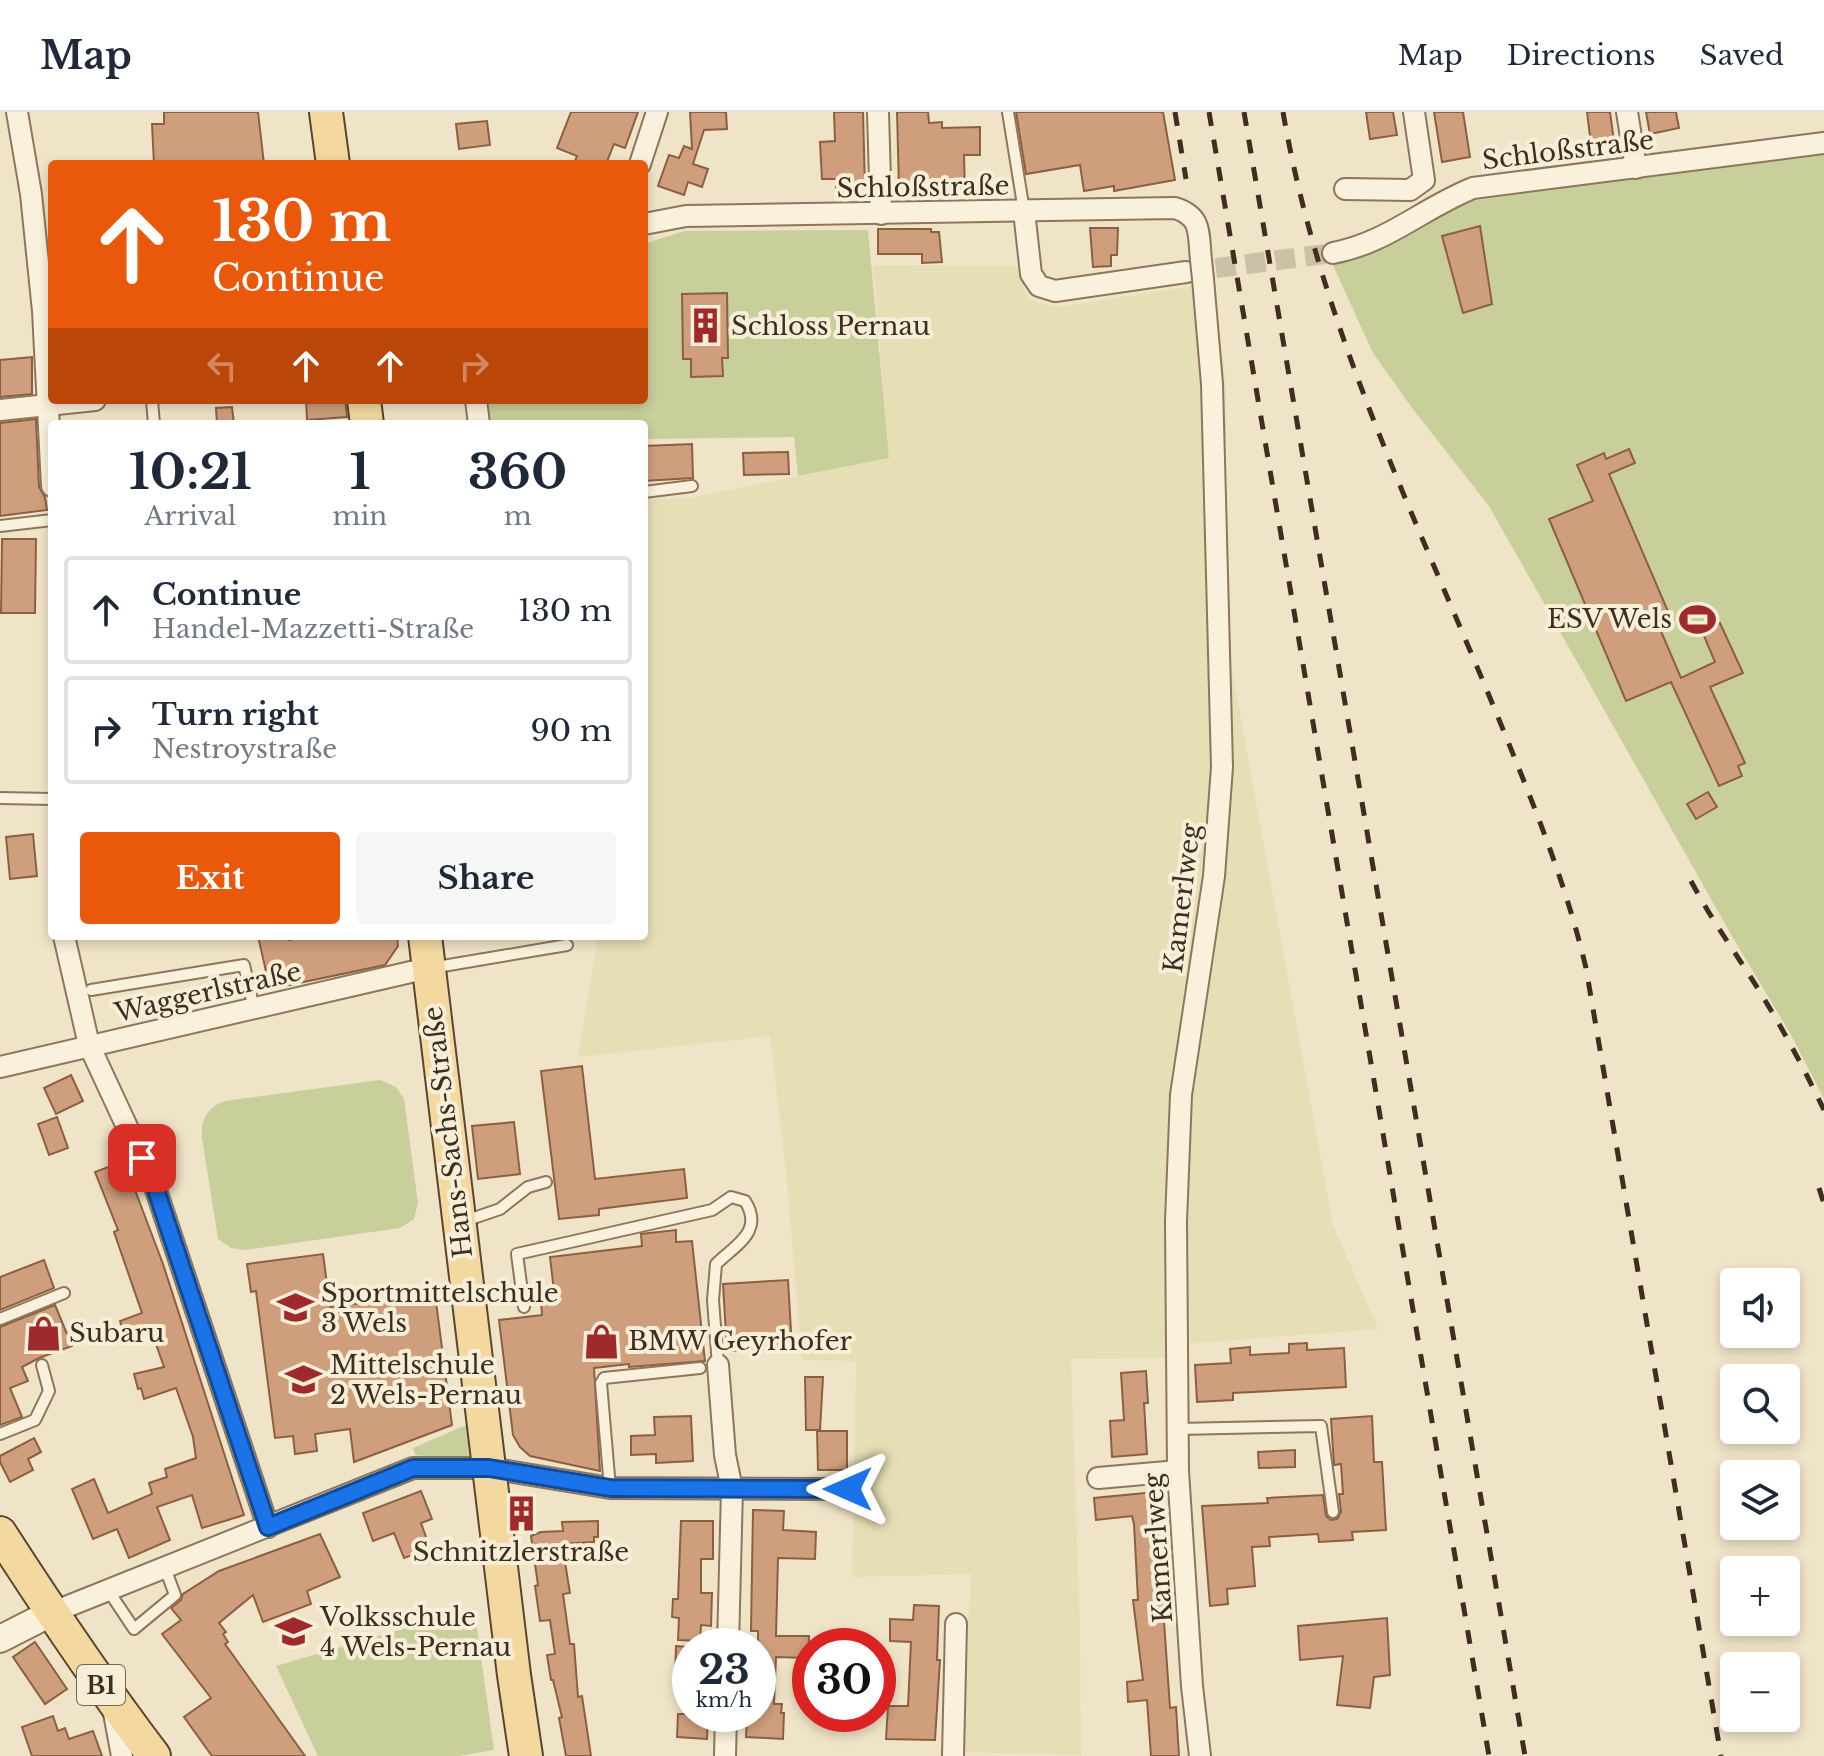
<!DOCTYPE html>
<meta charset="utf-8">
<style>
body{margin:0;font-family:"Libre Baskerville",serif;background:#f6f6f7;color:#1f2937;height:100vh;display:flex;flex-direction:column;font-size:30px;white-space:nowrap}
*{box-sizing:border-box;margin:0}
p{font-size:26px;color:#747a83}
.icon{flex:none;width:44px;height:44px;fill:none;stroke:currentColor;stroke-width:2;stroke-linecap:round;stroke-linejoin:round}
.map{position:relative;flex:1;overflow:hidden}
.details{position:absolute;left:48px;top:308px;width:600px;height:520px;display:flex;flex-direction:column;background:#fff;border-radius:8px;box-shadow:0 4px 12px #0003}
.details>*{flex:none}
.guide{position:absolute;left:48px;top:48px;width:600px;height:244px;border-radius:8px;box-shadow:0 4px 12px #0003;background:#ea580c;color:#fff;overflow:hidden}
.buttons{position:absolute;left:1720px;top:1156px;display:grid;gap:16px}
.buttons a{display:grid;place-items:center;width:80px;height:80px;border-radius:8px;background:#fff;box-shadow:0 4px 12px #0003;font-size:40px}
.speed{position:absolute;left:672px;top:1516px;display:flex;gap:16px;font-size:40px;font-weight:700;text-align:center}
.speed>*{display:grid;place-content:center;width:104px;height:104px;border-radius:50%;background:#fff;box-shadow:0 4px 12px #0003;line-height:1}
.speed small{font-size:20px;font-weight:400}
.speed .limit{border:12px solid #d22;background:#fff;color:#111}
.pin{position:absolute;display:grid;place-items:center;width:68px;height:68px;color:#fff;margin:-34px;border-radius:16px;box-shadow:0 4px 12px #0006}
.me{position:absolute;width:88px;margin:-44px;rotate:270deg;stroke-linejoin:round;filter:drop-shadow(0 0 6px #0008)}
.turn{display:flex;align-items:center;gap:28px;height:168px;padding:0 32px;font-size:36px}
.turn .icon{width:104px;height:104px;stroke-width:2.5}
.turn b{display:block;font-size:56px;line-height:68px}
.lanes{display:flex;align-items:center;height:76px;padding:0 32px;background:#0003;justify-content:center;gap:40px;direction:ltr}
.lanes .off{opacity:.35}
.eta{display:flex;justify-content:space-evenly;align-items:center;height:136px;text-align:center}
.eta b{font-size:48px;font-weight:700;line-height:56px}
.cta{display:flex;gap:16px;margin-top:auto;padding:16px 32px}
.cta a{flex:1;height:92px;border-radius:8px;background:#ea580c;color:#fff;font-size:32px;font-weight:700;line-height:92px;text-align:center}
.cta a+a{background:#f6f6f7;color:#1f2937}
ul{padding:0;list-style:none}
li{display:flex;align-items:center;gap:24px;height:108px;margin:0 16px 12px;padding:0 16px;border:4px solid #e0e1e3;border-radius:8px}
li div{flex:1}
li b{display:block;font-size:30px}
li em{font-style:normal}
header{display:flex;align-items:center;gap:48px;box-sizing:border-box;height:112px;padding:0 40px;background:#fff;border-bottom:2px solid #e0e1e3}
header strong{font-size:38px}
nav{display:flex;gap:44px;margin-inline-start:auto;font-size:28px}
.map>svg:first-child{display:block}
.farmland{fill:#e6deb5}
.green{fill:#c9cf9b}
.building{fill:#cf9f7d;stroke:#8d5f41;stroke-width:2}
.lines{fill:none;stroke-linecap:round;stroke-linejoin:round}
.minor-tunnel{stroke:#ccc0a6;stroke-width:20;stroke-dasharray:20 10;stroke-linecap:butt}
.service-casing{stroke:#8d765c;stroke-width:14}
.minor-casing{stroke:#8d765c;stroke-width:24}
.tertiary-casing{stroke:#8d765c;stroke-width:30}
.primary-casing{stroke:#5b4430;stroke-width:36}
.service{stroke:#faf1dc;stroke-width:10}
.minor{stroke:#faf1dc;stroke-width:20}
.tertiary{stroke:#faf1dc;stroke-width:26}
.primary{stroke:#f3d9a0;stroke-width:32}
.rail{stroke:#3d2e20;stroke-width:5;stroke-dasharray:14 14;stroke-linecap:butt}
.minor-bridge-casing{stroke:#8d765c;stroke-width:24;stroke-linecap:butt}
.minor-bridge{stroke:#faf1dc;stroke-width:20}
.route-casing{stroke:#114b97;stroke-width:20}
.route{stroke:#1a73e8;stroke-width:14}
.labels{text-anchor:middle;dominant-baseline:central;stroke-width:8;stroke-linejoin:round;paint-order:stroke}
.shield{fill:#f7eed8;stroke:#756857;stroke-width:2}
.shield-label{font-size:24px;font-weight:bold;fill:#3d2e20}
.street-label{font-size:26px;fill:#3d2e20;stroke:#f7eed8}
.poi-label{font-size:26px;fill:#3d2e20;stroke:#f7eed8;text-anchor:start}
</style>
<header>
<strong>Map</strong>
<nav><a>Map</a><a>Directions</a><a>Saved</a></nav>
</header>
<div class="map">
<svg width="1824" height="1644" viewBox="0 0 1824 1644">
<rect width="100%" height="100%" fill="#f0e4c8"/>
<polygon class="farmland" points="873,153 1018,154 1027,187 1057,195 1211,171 1226,270 1225,519 1333,1113 1378,1217 1184,1232 1170,1246 1071,1247 1080,1517 1081,1643 961,1640 971,1462 852,1465 856,1249 802,1248 786,1059 770,924 578,945 598,824 644,824 644,387 689,386 889,346"/>
<g class="green">
<polygon points="1824,39 1824,987 1790,921 1733,826 1489,394 1412,296 1373,241 1332,151 1353,149 1400,127 1458,91"/>
<polygon points="868,118 889,346 798,364 794,325 644,327 644,312 488,312 486,288 644,288 644,132 684,119"/>
<path d="M380,968L396,975L404,987L418,1091L414,1107L400,1116L245,1138L231,1136L218,1127L202,1026C201,1007 206,996 225,989Z"/>
<path d="M473,1310L475,1334L467,1346C449,1348 434,1344 415,1343L413,1336Z"/>
<polygon points="474,1496 494,1638 459,1644 318,1644 276,1554"/>
</g>
<g class="building">
<polygon points="164,0 258,0 264,52 154,52 152,12 164,12"/>
<polygon points="571,0 638,0 625,36 614,32 606,52 574,52 577,44 557,36"/>
<polygon points="690,0 726,0 727,17 704,18 693,52 708,57 702,75 688,70 684,83 658,74 669,43 679,46 684,34 692,37"/>
<polygon points="834,0 863,0 865,76 836,77 836,67 822,67 820,30 835,29"/>
<polygon points="897,0 928,0 929,11 942,10 942,16 980,15 980,43 964,43 965,84 941,84 941,74 899,76"/>
<polygon points="1016,0 1163,0 1175,68 1114,79 1114,74 1084,79 1080,53 1026,62"/>
<polygon points="1366,0 1393,0 1397,23 1370,27"/>
<polygon points="1434,0 1463,0 1470,45 1442,50"/>
<polygon points="1587,0 1610,0 1614,29 1591,32"/>
<polygon points="1646,0 1676,0 1679,16 1650,22"/>
<polygon points="487,9 490,33 459,37 456,12"/>
<polygon points="1480,114 1492,192 1463,201 1442,124"/>
<polygon points="1090,116 1118,116 1117,143 1111,143 1111,154 1093,155"/>
<polygon points="878,117 931,117 931,120 939,120 942,150 922,151 922,142 878,142"/>
<polygon points="727,181 728,246 722,246 723,264 691,265 691,247 683,247 682,182"/>
<polygon points="32,245 32,282 0,285 0,248"/>
<polygon points="306,288 345,288 347,305 307,308"/>
<polygon points="232,295 234,312 217,312 216,296"/>
<polygon points="36,307 39,375 45,385 47,398 0,404 0,311"/>
<polygon points="692,332 693,366 644,369 644,334"/>
<polygon points="1629,337 1635,351 1609,362 1673,511 1660,517 1681,566 1715,550 1702,519 1720,511 1743,561 1710,575 1745,651 1738,654 1742,664 1719,674 1671,570 1626,589 1549,407 1593,389 1577,353 1604,341 1606,347"/>
<polygon points="788,340 789,362 744,363 743,341"/>
<polygon points="2,427 36,427 35,501 1,501"/>
<polygon points="1708,680 1717,695 1696,707 1687,692"/>
<polygon points="33,722 37,764 10,767 6,725"/>
<polygon points="258,824 288,824 289,828 305,824 397,824 398,834 385,853 270,877"/>
<polygon points="582,954 595,1067 684,1057 687,1086 599,1097 599,1103 559,1107 541,959"/>
<polygon points="71,963 83,989 56,1002 44,976"/>
<polygon points="57,1005 68,1036 49,1043 38,1012"/>
<polygon points="514,1010 520,1062 478,1067 472,1014"/>
<polygon points="124,1049 163,1152 244,1403 202,1416 192,1383 157,1395 170,1428 129,1446 117,1417 93,1427 72,1377 94,1367 108,1401 152,1382 149,1371 167,1365 165,1357 196,1346 193,1325 176,1276 144,1287 141,1276 138,1277 134,1262 164,1255 150,1215 125,1224 120,1209 142,1201 114,1120 118,1118 95,1060"/>
<polygon points="676,1118 676,1130 692,1129 705,1249 629,1255 629,1252 594,1256 600,1359 530,1344 520,1335 513,1323 499,1208 542,1203 541,1190 555,1188 550,1145 642,1134 641,1122"/>
<polygon points="323,1142 330,1195 435,1182 452,1313 354,1350 350,1317 315,1322 317,1339 295,1342 293,1324 275,1326 256,1179 251,1180 247,1152"/>
<polygon points="44,1148 54,1176 0,1198 0,1165"/>
<polygon points="788,1168 792,1236 727,1239 723,1172"/>
<polygon points="55,1193 72,1234 39,1246 22,1255 28,1269 10,1276 22,1305 0,1313 0,1215"/>
<polygon points="1307,1231 1307,1238 1344,1236 1346,1275 1233,1281 1233,1288 1197,1290 1195,1253 1231,1251 1230,1237 1250,1235 1250,1243 1289,1241 1289,1232"/>
<polygon points="1146,1259 1148,1291 1144,1291 1147,1342 1112,1345 1110,1309 1124,1308 1121,1261"/>
<polygon points="805,1265 823,1265 820,1318 806,1318"/>
<polygon points="691,1304 693,1349 656,1351 656,1342 631,1343 631,1324 655,1323 654,1305"/>
<polygon points="1372,1304 1374,1350 1382,1350 1386,1418 1352,1420 1353,1428 1319,1430 1318,1422 1269,1425 1270,1434 1252,1435 1255,1474 1227,1477 1228,1492 1210,1494 1202,1394 1268,1391 1267,1386 1323,1383 1326,1404 1331,1408 1337,1407 1341,1400 1339,1382 1343,1382 1341,1352 1334,1353 1331,1307"/>
<polygon points="817,1319 847,1319 847,1358 818,1358"/>
<polygon points="34,1326 41,1340 28,1347 33,1358 10,1370 0,1350 0,1344"/>
<polygon points="1295,1338 1295,1355 1259,1356 1258,1340"/>
<polygon points="421,1379 432,1407 421,1411 432,1442 414,1449 412,1443 404,1446 394,1421 373,1429 363,1401"/>
<polygon points="1155,1380 1170,1596 1176,1595 1179,1644 1151,1644 1147,1588 1128,1590 1127,1570 1143,1568 1133,1488 1138,1488 1134,1412 1132,1404 1096,1408 1094,1386"/>
<polygon points="753,1398 784,1399 783,1418 816,1420 815,1447 778,1446 776,1524 809,1524 808,1546 776,1545 774,1592 782,1592 781,1601 784,1601 783,1627 746,1625 747,1602 758,1602 758,1519 751,1519"/>
<polygon points="598,1409 598,1425 594,1425 594,1430 562,1432 570,1481 563,1482 570,1532 574,1532 578,1585 582,1584 591,1644 566,1644 559,1606 562,1605 553,1568 551,1568 547,1543 555,1542 550,1508 540,1509 535,1474 538,1473 531,1424 541,1420 563,1419 562,1410"/>
<polygon points="681,1409 713,1409 713,1447 701,1447 701,1481 712,1481 711,1514 701,1513 700,1529 678,1528 679,1506 672,1505 673,1487 678,1487"/>
<polygon points="320,1422 340,1465 307,1479 311,1492 263,1510 253,1483 219,1511 226,1520 223,1522 228,1530 225,1532 305,1644 212,1644 184,1605 211,1586 162,1522 181,1508 171,1496 181,1488 183,1482 219,1459"/>
<polygon points="914,1493 939,1494 937,1548 940,1548 935,1628 886,1627 888,1594 908,1594 911,1530 890,1529 890,1507 913,1508"/>
<polygon points="1387,1506 1390,1563 1374,1565 1370,1596 1337,1593 1343,1544 1300,1548 1298,1514"/>
<polygon points="35,1530 67,1577 45,1592 13,1545"/>
<polygon points="676,1534 690,1535 690,1572 675,1572"/>
<polygon points="678,1602 708,1602 707,1627 677,1625"/>
<polygon points="53,1604 58,1619 65,1616 69,1627 93,1619 102,1644 32,1644 22,1615"/>
</g>
<g class="lines">
<polyline class="minor-tunnel" points="1186,160 1333,141"/>
<defs>
<g id="service">
<polyline points="1008,0 1024,99"/>
<polyline points="152,288 154,312"/>
<polyline points="644,380 692,374"/>
<polyline points="0,414 52,408"/>
<polyline points="0,686 52,687"/>
<polyline points="431,856 567,833"/>
<polyline points="91,878 244,853 254,897"/>
<polyline points="465,1109 500,1097 528,1075 546,1070"/>
<path d="M524,1195L517,1142L712,1098L731,1085L745,1089C764,1119 737,1132 716,1152L713,1188L718,1253"/>
<polyline points="0,1207 64,1181"/>
<polyline points="1177,1317 1321,1314 1333,1400"/>
<polyline points="0,1322 35,1308 49,1279 42,1253"/>
<polyline points="610,1376 601,1271 604,1266 700,1256"/>
<polyline points="108,1478 134,1517 175,1483 165,1456"/>
</g>
<g id="minor">
<polyline points="17,0 31,82 43,199 52,374"/>
<polyline points="878,0 881,102"/>
<polyline points="1627,0 1636,56"/>
<polyline points="640,52 657,0"/>
<polyline points="1345,77 1410,78 1424,68 1414,0"/>
<polyline points="1024,99 1031,162 1039,174 1055,179 1186,160"/>
<path d="M644,112L686,104L1175,96C1203,105 1198,122 1201,148"/>
<path d="M1333,141C1387,131 1423,96 1473,76L1824,31"/>
<polyline points="476,288 479,312"/>
<polyline points="0,298 95,288"/>
<polyline points="64,824 89,933 155,1075 268,1415"/>
<polyline points="0,955 428,856"/>
<polyline points="718,1253 725,1343 732,1377 728,1534"/>
<polyline points="1098,1366 1178,1359"/>
<polyline points="51,1501 413,1356 489,1356 610,1376 848,1377"/>
<polyline points="113,1596 122,1644"/>
<polyline points="725,1644 726,1602"/>
<polyline points="953,1644 956,1512"/>
<polyline points="1200,1644 1192,1574 1178,1359 1176,1109 1181,983 1214,764 1222,655 1212,272 1203,167"/>
</g>
<polyline id="tertiary" points="0,1527 51,1501"/>
<g id="primary">
<polyline points="326,0 333,52"/>
<polyline points="364,288 367,312"/>
<polyline points="425,824 514,1563 526,1644"/>
<path d="M0,1421C49,1497 99,1572 154,1644"/>
</g>
</defs>
<use href="#service" class="service-casing"/>
<use href="#minor" class="minor-casing"/>
<use href="#tertiary" class="tertiary-casing"/>
<use href="#primary" class="primary-casing"/>
<use href="#service" class="service"/>
<use href="#minor" class="minor"/>
<use href="#tertiary" class="tertiary"/>
<use href="#primary" class="primary"/>
<g class="rail">
<polyline points="1175,0 1186,67"/>
<polyline points="1209,0 1489,1644"/>
<polyline points="1244,0 1525,1644"/>
<path d="M1283,0C1320,215 1418,410 1500,610C1533,691 1566,771 1586,856L1721,1644"/>
<path d="M1691,769C1714,813 1744,852 1769,895C1789,928 1807,963 1824,998"/>
<polyline points="1819,1076 1824,1092"/>
</g>
<defs>
<polyline id="minor-bridge" points="1201,148 1203,167"/>
</defs>
<use href="#minor-bridge" class="minor-bridge-casing"/>
<use href="#minor-bridge" class="minor-bridge"/>
</g>
<g class="lines">
<defs>
<polyline id="route" points="142,1046 155,1075 268,1415 413,1356 489,1356 610,1376 848,1377"/>
</defs>
<use href="#route" class="route-casing"/>
<use href="#route" class="route"/>
</g>
<defs>
<symbol id="building-bare" viewBox="-9 -9 18 18"><path d="M-4-6H4V6H1V3H-1V6H-4ZM-2.5-4.3h1.7v1.8h-1.7ZM.8-4.3h1.7v1.8H.8ZM-2.5-1h1.7V.8h-1.7ZM.8-1h1.7V.8H.8Z" fill="#9e2a2b" stroke="#f7eed8" stroke-width="2.5" paint-order="stroke"/></symbol>
<symbol id="stadium-bare" viewBox="-9 -9 18 18"><path d="M0-5a6.5 5 0 1 0 0 10a6.5 5 0 1 0 0-10ZM-3.5-1.8h7v3.6h-7Z" fill="#9e2a2b" stroke="#f7eed8" stroke-width="2.5" paint-order="stroke"/></symbol>
<symbol id="school-bare" viewBox="-9 -9 18 18"><path d="M0-5L7-2L0 1L-7-2ZM-4 1L0 2.5L4 1V4Q0 6-4 4Z" fill="#9e2a2b" stroke="#f7eed8" stroke-width="2.5" paint-order="stroke"/></symbol>
<symbol id="shop-bare" viewBox="-9 -9 18 18"><path d="M-5-2.5h2.3a2.7 3.5 0 0 1 5.4 0H5L5.5 6h-11ZM-1.5-2.5h3a1.5 2.3 0 0 0-3 0Z" fill="#9e2a2b" stroke="#f7eed8" stroke-width="2.5" paint-order="stroke"/></symbol>
</defs>
<g fill-rule="evenodd">
<use href="#building-bare" x="680" y="188" width="51" height="51"/>
<use href="#stadium-bare" x="1672" y="482" width="51" height="51"/>
<use href="#school-bare" x="270" y="1170" width="51" height="51"/>
<use href="#shop-bare" x="18" y="1196" width="51" height="51"/>
<use href="#shop-bare" x="576" y="1204" width="51" height="51"/>
<use href="#school-bare" x="278" y="1242" width="51" height="51"/>
<use href="#building-bare" x="496" y="1376" width="51" height="51"/>
<use href="#school-bare" x="268" y="1494" width="51" height="51"/>
</g>
<g class="labels">
<rect class="shield" x="77" y="1553" width="48" height="40" rx="6"/>
<g class="shield-label">
<text x="101" y="1573">B1</text>
</g>
<g class="street-label">
<text transform="translate(1568 38) rotate(-7)">Schloßstraße</text>
<text transform="translate(923 75) rotate(-1)">Schloßstraße</text>
<text transform="translate(1182 786) rotate(-83)">Kamerlweg</text>
<text transform="translate(208 880) rotate(-13)">Waggerlstraße</text>
<text transform="translate(448 1020) rotate(-97)">Hans-Sachs-Straße</text>
<text transform="translate(1158 1436) rotate(-94)">Kamerlweg</text>
</g>
<g class="poi-label">
<text x="731" y="214">Schloss Pernau</text>
<text x="1672" y="507" text-anchor="end">ESV Wels</text>
<text x="321" y="1181">Sportmittelschule<tspan x="321" dy="30">3 Wels</tspan></text>
<text x="69" y="1221">Subaru</text>
<text x="628" y="1229">BMW Geyrhofer</text>
<text x="330" y="1253">Mittelschule<tspan x="330" dy="30">2 Wels-Pernau</tspan></text>
<text x="521" y="1440" text-anchor="middle">Schnitzlerstraße</text>
<text x="320" y="1505">Volksschule<tspan x="320" dy="30">4 Wels-Pernau</tspan></text>
</g>
</g>
</svg>
<div class="buttons">
<a><svg class="icon" aria-label="sound" viewBox="0 0 24 24"><path d="M4 9h4l5-4v14l-5-4H4zM17 9q2 3 0 6"/></svg></a>
<a><svg class="icon" aria-label="search" viewBox="0 0 24 24"><circle cx="10" cy="10" r="6"/><path d="M15 15l6 6"/></svg></a>
<a><svg class="icon" aria-label="layers" viewBox="0 0 24 24"><path d="M12 4l9 5-9 5-9-5zM3 14l9 5 9-5"/></svg></a>
<a>+</a>
<a>−</a>
</div>
<div class="speed"><div>23<small>km/h</small></div><div class="limit">30</div></div>
<div class="pin" style="left:142px;top:1046px;background:#d93025"><svg class="icon" aria-label="arrive" viewBox="0 0 24 24"><path d="M6 21V4h12l-3 4 3 4H6"/></svg></div>
<svg class="me" style="left:848px;top:1377px" viewBox="-20 -20 40 40"><path d="M0-17L14 15 0 8-14 15z" fill="#1a73e8" stroke="#fff" stroke-width="4"/></svg>
<div class="guide">
<div class="turn"><svg class="icon" aria-label="ahead" viewBox="0 0 24 24"><path d="M12 20V5M6 11l6-6 6 6"/></svg><div><b>130 m</b>Continue</div></div>
<div class="lanes"><svg class="icon off" aria-label="left" viewBox="0 0 24 24"><path d="M17 20v-9H6M10 6l-5 5 5 5"/></svg><svg class="icon" aria-label="ahead" viewBox="0 0 24 24"><path d="M12 20V5M6 11l6-6 6 6"/></svg><svg class="icon" aria-label="ahead" viewBox="0 0 24 24"><path d="M12 20V5M6 11l6-6 6 6"/></svg><svg class="icon off" aria-label="right" viewBox="0 0 24 24"><path d="M7 20v-9h11M14 6l5 5-5 5"/></svg></div>
</div>
<section class="details">
<div class="eta">
<div><b>10:21</b><p>Arrival</p></div>
<div><b>1</b><p>min</p></div>
<div><b>360</b><p>m</p></div>
</div>
<ul>
<li><svg class="icon" aria-label="ahead" viewBox="0 0 24 24"><path d="M12 20V5M6 11l6-6 6 6"/></svg><div><b>Continue</b><p>Handel-Mazzetti-Straße</p></div><em>130 m</em></li>
<li><svg class="icon" aria-label="right" viewBox="0 0 24 24"><path d="M7 20v-9h11M14 6l5 5-5 5"/></svg><div><b>Turn right</b><p>Nestroystraße</p></div><em>90 m</em></li>
</ul>
<div class="cta"><a>Exit</a><a>Share</a></div>
</section>
</div>
